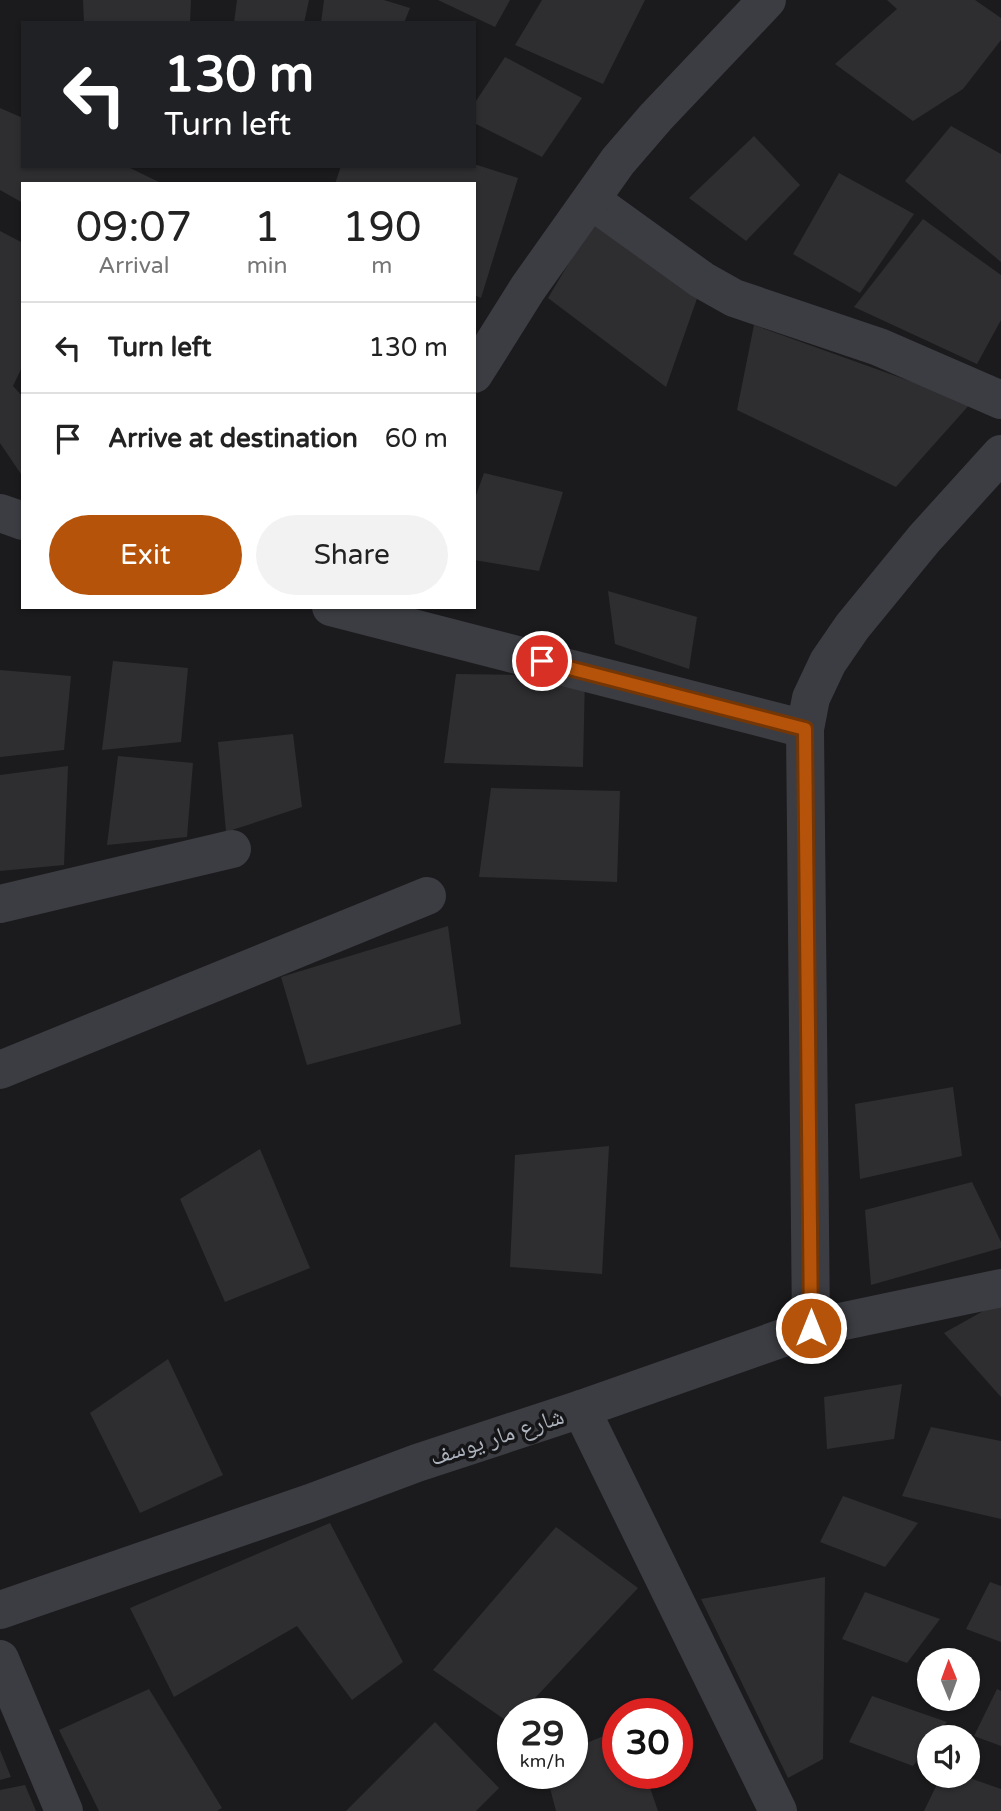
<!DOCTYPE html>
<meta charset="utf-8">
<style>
body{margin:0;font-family:"Varela Round","Noto Naskh Arabic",sans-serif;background:#f2f2f2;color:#222;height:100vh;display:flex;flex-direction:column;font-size:26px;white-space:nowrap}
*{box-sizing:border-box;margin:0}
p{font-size:23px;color:#767676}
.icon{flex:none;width:38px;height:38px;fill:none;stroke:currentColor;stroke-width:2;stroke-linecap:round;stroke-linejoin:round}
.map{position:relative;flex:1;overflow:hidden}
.side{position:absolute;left:21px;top:182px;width:455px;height:427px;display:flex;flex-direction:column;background:#fff;border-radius:0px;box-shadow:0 2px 5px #0004}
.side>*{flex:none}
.hud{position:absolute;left:21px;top:21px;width:455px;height:147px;border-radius:0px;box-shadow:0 2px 5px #0004;background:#202124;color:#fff;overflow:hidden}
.needle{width:46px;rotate:359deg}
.controls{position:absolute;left:917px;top:1648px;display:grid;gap:14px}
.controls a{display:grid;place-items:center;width:63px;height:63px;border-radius:50%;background:#fff;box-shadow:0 2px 5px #0004;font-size:35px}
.speed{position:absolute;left:497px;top:1698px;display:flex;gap:14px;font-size:35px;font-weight:700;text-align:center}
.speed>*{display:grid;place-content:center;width:91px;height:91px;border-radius:50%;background:#fff;box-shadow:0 2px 5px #0004;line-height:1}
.speed small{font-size:18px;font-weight:400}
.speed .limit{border:10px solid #d22;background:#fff;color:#111}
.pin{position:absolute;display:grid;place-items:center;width:60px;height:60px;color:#fff;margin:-30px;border:4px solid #fff;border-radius:50%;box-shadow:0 2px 7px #0007}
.me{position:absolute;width:77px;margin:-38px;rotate:0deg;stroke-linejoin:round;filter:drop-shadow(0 0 5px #0008)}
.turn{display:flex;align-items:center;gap:24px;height:147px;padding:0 28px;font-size:32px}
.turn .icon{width:91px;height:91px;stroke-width:2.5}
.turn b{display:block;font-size:49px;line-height:60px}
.eta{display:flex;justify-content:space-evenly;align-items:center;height:119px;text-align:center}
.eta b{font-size:42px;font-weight:600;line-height:49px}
.primary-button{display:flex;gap:14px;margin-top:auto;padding:14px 28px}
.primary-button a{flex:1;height:80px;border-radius:42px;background:#b45309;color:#fff;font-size:28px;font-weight:600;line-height:80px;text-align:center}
.primary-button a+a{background:#f2f2f2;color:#222}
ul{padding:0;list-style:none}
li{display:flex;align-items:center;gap:21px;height:91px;padding:0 28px;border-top:2px solid #e0e0e0}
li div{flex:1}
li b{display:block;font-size:26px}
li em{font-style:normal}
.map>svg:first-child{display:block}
.building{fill:#2e2e31}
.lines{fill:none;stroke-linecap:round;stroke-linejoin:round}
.minor{stroke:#3c3d42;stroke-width:38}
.route-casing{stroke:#753606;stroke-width:18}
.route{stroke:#b45309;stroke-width:12}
.labels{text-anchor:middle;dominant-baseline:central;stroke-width:7;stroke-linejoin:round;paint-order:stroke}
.street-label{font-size:24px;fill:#adb3bd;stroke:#161618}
</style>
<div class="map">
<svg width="1001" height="1811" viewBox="0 0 1001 1811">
<rect width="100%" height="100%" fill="#1b1b1d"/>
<g class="building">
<polygon points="83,0 191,0 190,23 84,23"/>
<polygon points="237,0 309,0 304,23 234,23"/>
<polygon points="324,0 384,0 410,8 404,23 321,23"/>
<polygon points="438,0 510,0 495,27"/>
<polygon points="542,0 645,0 603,84 515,45"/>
<polygon points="887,0 975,0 1001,18 1001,40 963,89 913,121 835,64 897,9"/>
<polygon points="505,57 582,98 542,157 474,123 474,104"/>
<polygon points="0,108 23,118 23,166 126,166 163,184 23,184 23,203 0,190"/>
<polygon points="951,126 1001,154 1001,262 905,181"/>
<polygon points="754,136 800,185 746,241 689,198"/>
<polygon points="474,164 518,178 481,298 474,295 474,184 335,184 341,166 474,166"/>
<polygon points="839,173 914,214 860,293 793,254"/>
<polygon points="923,219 1001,275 1001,320 977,364 854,307"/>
<polygon points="594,221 700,290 666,387 548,298"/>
<polygon points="0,231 23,243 23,365 13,386 23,397 23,477 0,443"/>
<polygon points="754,325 971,403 896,487 737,410"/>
<polygon points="484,473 563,492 539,571 474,560 474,501"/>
<polygon points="608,591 697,617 689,669 615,644"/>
<polygon points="113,661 188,668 181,742 102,750"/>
<polygon points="0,670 71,676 64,750 0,757"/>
<polygon points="456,674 585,676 583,767 444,763"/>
<polygon points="293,734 302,807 226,832 218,742"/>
<polygon points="118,756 193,763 187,837 107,845"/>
<polygon points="68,766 64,865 0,871 0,775"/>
<polygon points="491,788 620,791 617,882 479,877"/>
<polygon points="448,926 461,1024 307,1065 281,977"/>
<polygon points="953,1087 962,1156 860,1179 855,1104"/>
<polygon points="609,1146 602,1274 510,1267 515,1155"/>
<polygon points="260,1149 310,1268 225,1302 180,1199"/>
<polygon points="972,1182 1001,1242 1001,1248 871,1285 865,1210"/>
<polygon points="1001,1301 1001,1397 944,1333"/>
<polygon points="168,1359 223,1475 140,1513 90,1413"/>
<polygon points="902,1384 894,1439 827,1449 824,1397"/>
<polygon points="931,1427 1001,1441 1001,1519 902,1496"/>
<polygon points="843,1496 918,1523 885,1567 820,1542"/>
<polygon points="330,1523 403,1662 352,1700 297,1626 174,1697 130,1608"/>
<polygon points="556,1527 638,1588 521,1713 513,1713 511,1724 433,1670"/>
<polygon points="825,1577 823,1759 788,1778 701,1599"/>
<polygon points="990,1582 1001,1586 1001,1642 966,1629"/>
<polygon points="865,1592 940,1619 907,1663 842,1639"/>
<polygon points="149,1689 222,1808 217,1811 99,1811 59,1730"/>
<polygon points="997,1689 1001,1691 1001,1746 974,1736"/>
<polygon points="872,1696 947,1722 935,1738 929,1738 929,1745 913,1766 849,1742"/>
<polygon points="435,1722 499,1788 476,1811 346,1811"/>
<polygon points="618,1730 618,1773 645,1773 658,1811 556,1811 546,1773 572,1773 572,1749"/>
<polygon points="0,1750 11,1777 0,1780"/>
<polygon points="941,1776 964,1776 1001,1789 1001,1811 924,1811"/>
<polygon points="25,1785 36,1811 0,1811 0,1790"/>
</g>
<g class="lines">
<g class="minor">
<polyline points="591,200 702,280 734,298 879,347 1001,400"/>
<polyline points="474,374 528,288 618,161 656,117 767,0"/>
<polyline points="0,513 23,521"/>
<polyline points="331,607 805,729"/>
<polyline points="0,904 232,849"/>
<polyline points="0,1070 427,896"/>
<polyline points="811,1328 805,729 811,698 828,662 852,627 924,539 1001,454"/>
<polyline points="581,1409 778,1811"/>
<polyline points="0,1610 310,1503 417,1463 581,1409 811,1328 1001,1288"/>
<polyline points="0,1659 64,1811"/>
</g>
</g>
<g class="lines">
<defs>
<polyline id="route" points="542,661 805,729 811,1328"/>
</defs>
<use href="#route" class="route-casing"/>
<use href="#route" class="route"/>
</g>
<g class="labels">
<g class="street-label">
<text transform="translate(497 1437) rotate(-18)">شارع مار يوسف</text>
</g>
</g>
</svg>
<div class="controls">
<a><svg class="needle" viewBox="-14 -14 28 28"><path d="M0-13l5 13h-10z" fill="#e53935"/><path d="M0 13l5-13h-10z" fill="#767676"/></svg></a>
<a><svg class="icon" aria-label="sound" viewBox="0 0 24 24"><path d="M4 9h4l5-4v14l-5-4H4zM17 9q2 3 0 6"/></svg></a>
</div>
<div class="speed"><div>29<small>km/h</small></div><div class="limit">30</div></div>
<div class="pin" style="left:542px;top:661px;background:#d93025"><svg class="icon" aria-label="arrive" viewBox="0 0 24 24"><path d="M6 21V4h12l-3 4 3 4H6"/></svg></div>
<svg class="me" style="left:811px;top:1328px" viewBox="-20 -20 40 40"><circle r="17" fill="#b45309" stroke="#fff" stroke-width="3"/><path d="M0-11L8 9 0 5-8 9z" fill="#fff"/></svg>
<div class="hud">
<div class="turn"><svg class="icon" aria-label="left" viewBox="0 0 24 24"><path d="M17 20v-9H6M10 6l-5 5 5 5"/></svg><div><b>130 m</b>Turn left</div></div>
</div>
<section class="side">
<div class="eta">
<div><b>09:07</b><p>Arrival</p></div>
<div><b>1</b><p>min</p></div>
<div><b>190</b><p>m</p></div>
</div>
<ul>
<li><svg class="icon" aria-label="left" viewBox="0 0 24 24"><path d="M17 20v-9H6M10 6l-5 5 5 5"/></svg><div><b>Turn left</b></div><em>130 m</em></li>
<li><svg class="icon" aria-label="arrive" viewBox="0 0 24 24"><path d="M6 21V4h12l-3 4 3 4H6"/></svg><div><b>Arrive at destination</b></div><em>60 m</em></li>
</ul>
<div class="primary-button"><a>Exit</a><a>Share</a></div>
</section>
</div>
